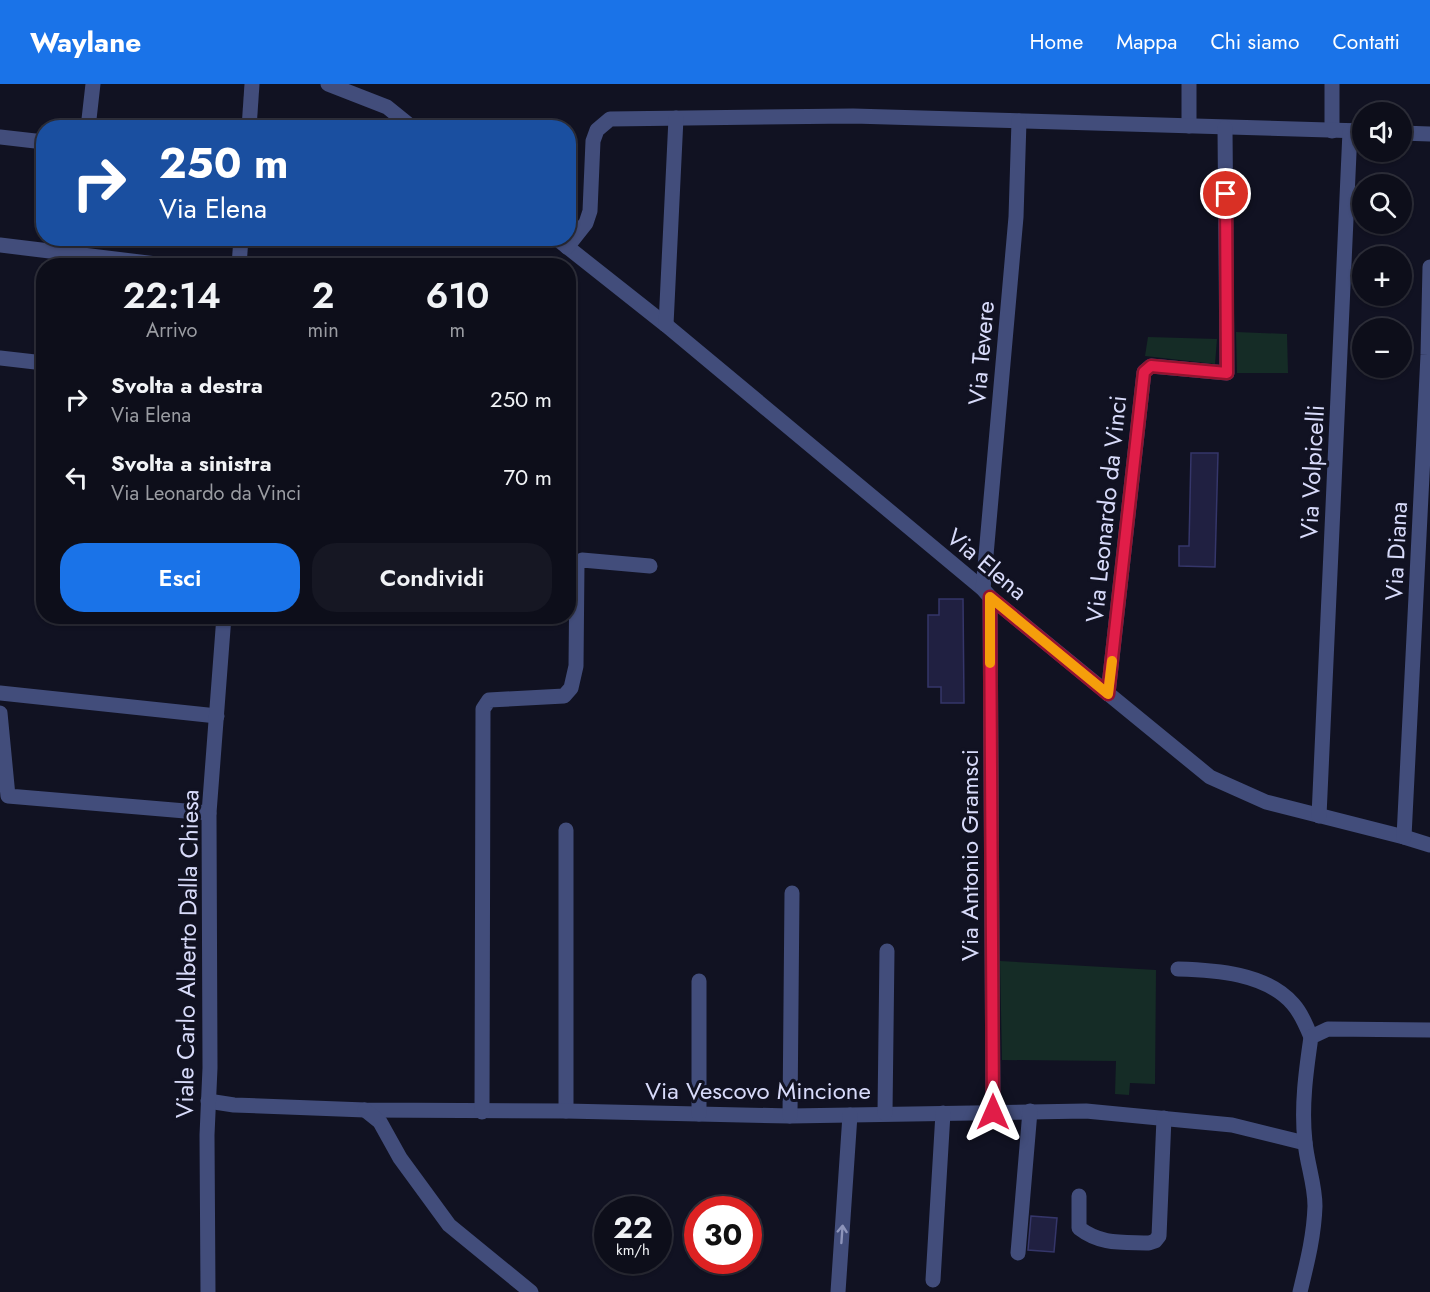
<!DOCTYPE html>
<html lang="it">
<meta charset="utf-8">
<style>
body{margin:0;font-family:Jost,sans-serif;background:#161723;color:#f1f3f6;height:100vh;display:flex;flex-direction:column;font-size:22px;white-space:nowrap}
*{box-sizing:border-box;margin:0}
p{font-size:20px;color:#9a9ca2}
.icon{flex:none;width:33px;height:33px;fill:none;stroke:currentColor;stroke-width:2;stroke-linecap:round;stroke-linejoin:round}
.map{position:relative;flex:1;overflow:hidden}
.side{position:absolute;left:36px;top:174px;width:540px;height:366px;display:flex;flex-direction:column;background:#0d0e1a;border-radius:24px;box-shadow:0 2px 4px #0004,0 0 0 2px #2d2e39}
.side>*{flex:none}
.guide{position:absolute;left:36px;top:36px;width:540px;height:126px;border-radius:24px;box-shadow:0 2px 4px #0004,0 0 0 2px #2d2e39;background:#1a4fa0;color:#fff;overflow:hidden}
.fabs{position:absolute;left:1352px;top:18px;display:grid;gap:12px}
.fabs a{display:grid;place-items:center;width:60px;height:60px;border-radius:50%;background:#0d0e1a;box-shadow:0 2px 4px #0004,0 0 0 2px #2d2e39;font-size:30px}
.speed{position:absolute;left:594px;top:1112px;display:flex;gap:12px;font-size:30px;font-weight:700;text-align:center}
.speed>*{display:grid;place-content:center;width:78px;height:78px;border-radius:50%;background:#0d0e1a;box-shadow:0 2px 4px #0004,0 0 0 2px #2d2e39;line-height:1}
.speed small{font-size:15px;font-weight:400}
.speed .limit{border:9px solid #d22;background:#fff;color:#111}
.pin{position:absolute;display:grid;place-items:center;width:51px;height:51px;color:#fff;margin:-26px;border:3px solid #fff;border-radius:50%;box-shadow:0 2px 6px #0007}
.me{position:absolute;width:66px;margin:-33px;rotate:0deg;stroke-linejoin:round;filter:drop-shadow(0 0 4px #0008)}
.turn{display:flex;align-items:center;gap:21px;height:126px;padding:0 24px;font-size:27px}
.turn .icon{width:78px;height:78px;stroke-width:2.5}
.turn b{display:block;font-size:42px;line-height:51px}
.eta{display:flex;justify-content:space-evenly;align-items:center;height:102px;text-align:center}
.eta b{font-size:36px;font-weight:600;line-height:42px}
.button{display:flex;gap:12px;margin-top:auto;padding:12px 24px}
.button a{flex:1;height:69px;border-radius:24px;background:#1a73e8;color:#fff;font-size:24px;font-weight:600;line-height:69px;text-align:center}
.button a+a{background:#161723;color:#f1f3f6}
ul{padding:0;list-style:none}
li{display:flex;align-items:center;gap:18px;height:78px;padding:0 24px}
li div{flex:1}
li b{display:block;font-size:22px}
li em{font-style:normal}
header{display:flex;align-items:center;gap:36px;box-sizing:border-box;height:84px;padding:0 30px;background:#1a73e8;color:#fff}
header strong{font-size:28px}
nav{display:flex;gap:33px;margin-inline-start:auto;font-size:21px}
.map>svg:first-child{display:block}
.green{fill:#152c26}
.building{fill:#202041;stroke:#35366a;stroke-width:1.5}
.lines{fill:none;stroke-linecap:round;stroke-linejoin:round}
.minor{stroke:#424d7b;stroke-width:15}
.oneway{stroke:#8d94ba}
.route-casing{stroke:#92132f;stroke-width:15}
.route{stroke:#e11d48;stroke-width:10}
.slow{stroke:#f59e0b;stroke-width:10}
.labels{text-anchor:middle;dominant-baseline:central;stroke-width:6;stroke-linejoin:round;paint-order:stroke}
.street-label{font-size:24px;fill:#d8dbfa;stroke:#111222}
</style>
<header>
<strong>Waylane</strong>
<nav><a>Home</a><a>Mappa</a><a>Chi siamo</a><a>Contatti</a></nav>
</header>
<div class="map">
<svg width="1430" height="1208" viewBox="0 0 1430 1208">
<rect width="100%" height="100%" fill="#111222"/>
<g class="green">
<polygon points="1236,248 1287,250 1288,289 1237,289"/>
<polygon points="1148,253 1217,255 1215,280 1145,272"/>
<polygon points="1000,877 1156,886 1155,1000 1130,999 1129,1011 1115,1010 1116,977 1002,976"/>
</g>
<g class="building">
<polygon points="1191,369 1218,369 1215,483 1179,482 1179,462 1189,462"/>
<polygon points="939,515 963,515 964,619 941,619 941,603 928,603 928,531 939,531"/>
<polygon points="1031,1132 1057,1134 1054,1168 1028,1166"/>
</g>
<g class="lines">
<g class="minor">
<polyline points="328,0 387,23 413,44"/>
<polyline points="1189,42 1189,0"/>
<polyline points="88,44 93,0"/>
<polyline points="249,44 252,0"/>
<polyline points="1332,47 1332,0"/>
<polyline points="1401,49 1430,50"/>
<polyline points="0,53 44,58"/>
<polyline points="556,154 666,241 983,505 990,513 1210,693 1266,718 1404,753 1430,761"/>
<polyline points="0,161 173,182"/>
<polyline points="567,163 586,139 590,127 593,57 597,46 610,35 853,32 1362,47"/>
<polyline points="239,182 241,154"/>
<polyline points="666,241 676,34"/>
<polyline points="0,274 44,279"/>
<polyline points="983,505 1016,133 1019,37"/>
<polyline points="990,513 993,1028"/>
<polyline points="0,609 217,632"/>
<polyline points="1108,610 1144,288 1151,282 1227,289 1225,44"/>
<polyline points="0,629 8,712 209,729"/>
<polyline points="1319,732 1350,47"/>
<polyline points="566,746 566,1027"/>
<polyline points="1404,753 1428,271 1430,183"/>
<path d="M1178,885C1215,886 1266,889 1293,920C1301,929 1306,941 1311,953"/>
<polyline points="208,1017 234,1021 365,1026 566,1027 790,1032 1086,1027 1232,1041 1305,1059"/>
<polyline points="365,1026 380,1038 400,1074 449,1141 531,1208"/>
<polyline points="482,1028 483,625 489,616 564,612 571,604 576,582 577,480 582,476 650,482"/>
<polyline points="885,1029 887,867"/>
<polyline points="699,1030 699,897"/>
<polyline points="790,1032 792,809"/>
<path d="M1079,1112V1144C1101,1161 1122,1158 1149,1159L1155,1157L1159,1152L1164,1034"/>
<polyline points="1018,1169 1030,1027"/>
<polyline points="933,1196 943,1029"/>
<polyline points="208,1208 207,1051 210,984 209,729 224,532"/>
<polyline points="838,1208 850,1031"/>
<path d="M1300,1208C1307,1179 1314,1152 1315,1122C1315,1100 1307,1080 1305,1058C1301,1023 1306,987 1311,953L1328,945L1430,946"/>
</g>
</g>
<defs><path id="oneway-shaft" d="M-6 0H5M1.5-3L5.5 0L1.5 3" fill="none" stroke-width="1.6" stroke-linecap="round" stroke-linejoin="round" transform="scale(1.5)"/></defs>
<use class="oneway" href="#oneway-shaft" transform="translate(842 1150) rotate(-86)"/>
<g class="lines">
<defs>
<polyline id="route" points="993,1028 990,513 1108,610 1144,288 1151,282 1227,289 1226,110"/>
</defs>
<use href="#route" class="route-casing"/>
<use href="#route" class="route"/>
<polyline class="slow" points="990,579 990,513 1108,610 1112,577"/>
</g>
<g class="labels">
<g class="street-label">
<text transform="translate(981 269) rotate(-85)">Via Tevere</text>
<text transform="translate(1312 388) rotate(-87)">Via Volpicelli</text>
<text transform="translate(1106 425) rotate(-84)">Via Leonardo da Vinci</text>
<text transform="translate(1396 467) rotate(-87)">Via Diana</text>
<text transform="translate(987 480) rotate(40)">Via Elena</text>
<text transform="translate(969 771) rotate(-90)">Via Antonio Gramsci</text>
<text transform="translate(187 870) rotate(-89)">Viale Carlo Alberto Dalla Chiesa</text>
<text x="758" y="1006">Via Vescovo Mincione</text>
</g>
</g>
</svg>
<div class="fabs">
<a><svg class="icon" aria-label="sound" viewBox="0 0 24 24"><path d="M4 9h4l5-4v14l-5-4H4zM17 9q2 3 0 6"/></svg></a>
<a><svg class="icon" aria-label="search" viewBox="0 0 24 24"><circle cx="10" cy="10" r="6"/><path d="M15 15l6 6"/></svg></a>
<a>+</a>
<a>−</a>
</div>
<div class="speed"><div>22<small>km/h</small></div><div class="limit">30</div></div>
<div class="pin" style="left:1226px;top:110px;background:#d93025"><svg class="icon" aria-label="arrive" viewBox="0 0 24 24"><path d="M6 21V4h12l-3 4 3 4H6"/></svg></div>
<svg class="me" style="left:993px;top:1028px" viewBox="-20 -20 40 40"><path d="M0-17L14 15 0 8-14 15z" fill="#e11d48" stroke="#fff" stroke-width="4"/></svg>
<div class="guide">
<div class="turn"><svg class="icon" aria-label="right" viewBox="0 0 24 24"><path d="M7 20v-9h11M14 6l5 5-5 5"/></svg><div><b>250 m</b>Via Elena</div></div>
</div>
<section class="side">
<div class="eta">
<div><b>22:14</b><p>Arrivo</p></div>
<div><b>2</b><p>min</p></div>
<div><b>610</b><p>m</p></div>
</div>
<ul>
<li><svg class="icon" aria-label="right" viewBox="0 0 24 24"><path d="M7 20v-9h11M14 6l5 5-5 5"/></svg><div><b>Svolta a destra</b><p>Via Elena</p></div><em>250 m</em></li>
<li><svg class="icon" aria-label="left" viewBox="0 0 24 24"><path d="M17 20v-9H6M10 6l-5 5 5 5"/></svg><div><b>Svolta a sinistra</b><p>Via Leonardo da Vinci</p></div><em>70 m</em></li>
</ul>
<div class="button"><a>Esci</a><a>Condividi</a></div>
</section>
</div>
